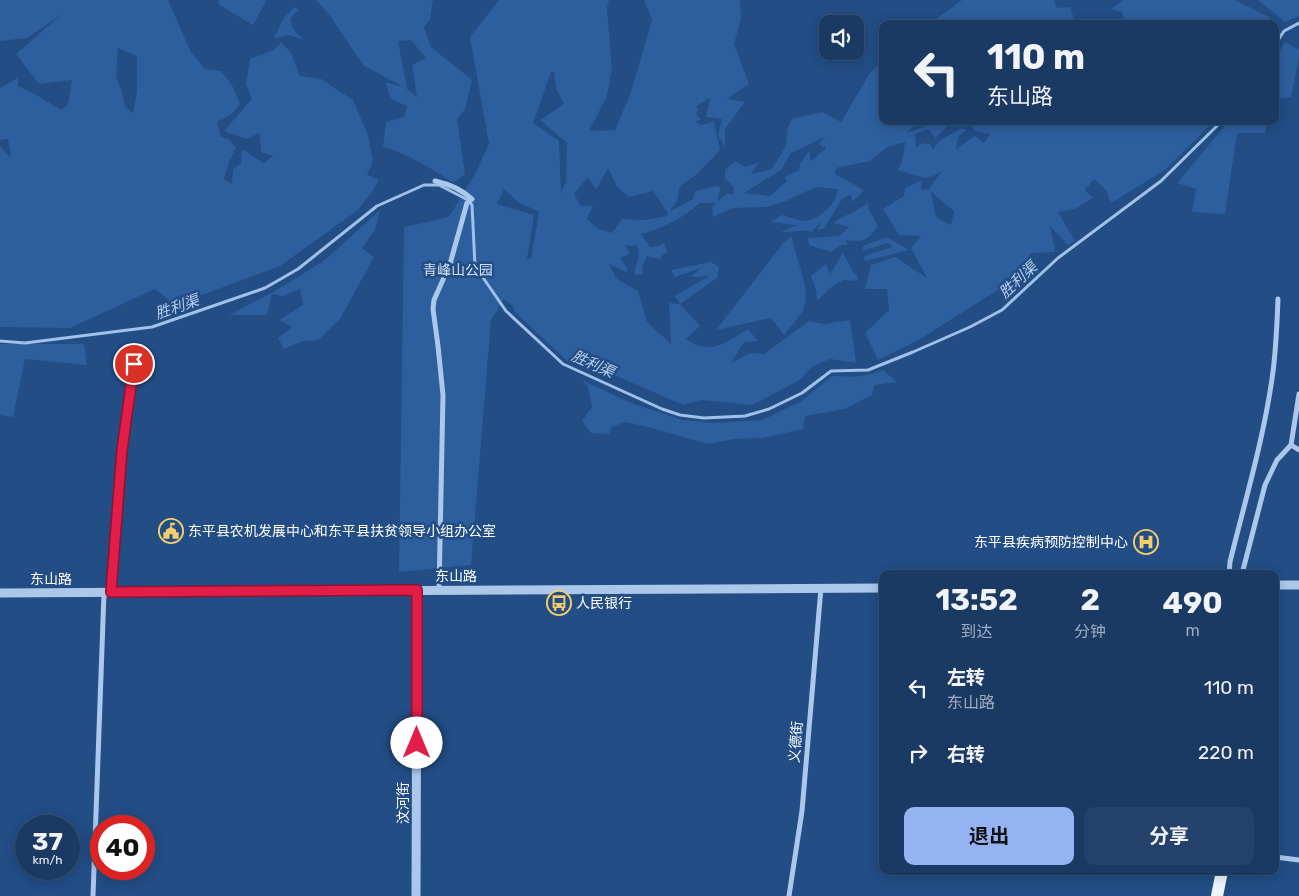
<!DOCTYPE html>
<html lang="zh">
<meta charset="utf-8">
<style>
body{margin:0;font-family:Rubik,"Noto Sans SC",sans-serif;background:#23416a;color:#f1f3f6;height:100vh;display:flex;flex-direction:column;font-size:19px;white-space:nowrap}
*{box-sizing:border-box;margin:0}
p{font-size:16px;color:#9fadbf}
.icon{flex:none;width:28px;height:28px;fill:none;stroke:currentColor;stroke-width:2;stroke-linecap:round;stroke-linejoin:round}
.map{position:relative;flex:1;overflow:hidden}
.details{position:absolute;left:879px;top:570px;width:400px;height:305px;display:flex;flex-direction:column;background:#1a3a64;border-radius:10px;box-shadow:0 2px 12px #0003,0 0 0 1px #385478}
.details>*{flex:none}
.hud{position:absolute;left:879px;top:20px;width:400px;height:105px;border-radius:10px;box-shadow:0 2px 12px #0003,0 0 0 1px #385478;background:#1a3a64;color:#f1f3f6;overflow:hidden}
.tools{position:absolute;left:819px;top:15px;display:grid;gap:10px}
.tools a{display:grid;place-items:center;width:45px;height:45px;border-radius:10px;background:#1a3a64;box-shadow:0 2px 12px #0003,0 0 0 1px #385478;font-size:25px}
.speed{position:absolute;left:15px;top:815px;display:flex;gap:10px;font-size:25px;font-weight:700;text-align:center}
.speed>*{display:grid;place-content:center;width:65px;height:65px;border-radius:50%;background:#1a3a64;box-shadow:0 2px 12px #0003,0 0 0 1px #385478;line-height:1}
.speed small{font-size:12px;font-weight:400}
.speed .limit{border:8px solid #d22;background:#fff;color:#111}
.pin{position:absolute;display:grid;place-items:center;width:42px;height:42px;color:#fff;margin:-21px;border:2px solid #fff;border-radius:50%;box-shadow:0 1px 5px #0007}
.me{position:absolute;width:55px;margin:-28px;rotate:0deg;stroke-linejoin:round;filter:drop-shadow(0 0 4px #0008)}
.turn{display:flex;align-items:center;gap:18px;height:105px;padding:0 25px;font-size:22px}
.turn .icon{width:65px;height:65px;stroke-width:2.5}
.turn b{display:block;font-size:35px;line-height:42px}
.eta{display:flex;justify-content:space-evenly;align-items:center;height:85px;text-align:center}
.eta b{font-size:30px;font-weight:700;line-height:35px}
.action{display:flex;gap:10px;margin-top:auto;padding:10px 25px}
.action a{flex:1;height:58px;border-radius:10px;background:#95b2f1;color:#111;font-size:20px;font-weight:700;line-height:58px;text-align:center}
.action a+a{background:#23416a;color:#f1f3f6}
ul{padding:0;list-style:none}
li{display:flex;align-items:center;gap:15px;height:65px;padding:0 25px}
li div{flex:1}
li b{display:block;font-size:19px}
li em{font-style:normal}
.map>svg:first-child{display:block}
.green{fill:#2d5e9d;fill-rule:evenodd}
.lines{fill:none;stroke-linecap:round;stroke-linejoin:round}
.stream{stroke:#9fc1ea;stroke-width:3}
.minor{stroke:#abc7e9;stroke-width:5}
.tertiary{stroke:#abc7e9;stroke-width:9}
.primary{stroke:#eef4fe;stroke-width:12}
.route-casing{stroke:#92132f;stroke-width:12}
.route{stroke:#e11d48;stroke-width:9}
.labels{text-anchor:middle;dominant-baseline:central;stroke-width:5;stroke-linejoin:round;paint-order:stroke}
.park-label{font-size:14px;fill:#cfe1f7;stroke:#224d85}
.poi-label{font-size:14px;fill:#fff;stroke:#224d85;text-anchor:start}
.street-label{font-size:14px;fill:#fff;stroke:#224d85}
.water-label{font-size:15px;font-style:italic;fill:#b7d1f0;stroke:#224d85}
</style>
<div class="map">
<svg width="1299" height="896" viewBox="0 0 1299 896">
<rect width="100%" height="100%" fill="#224d85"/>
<g class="green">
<path d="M0,0H168L191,52L205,69L221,71L232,85L240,104L231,115L217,122L221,137L230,140L236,148L229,162L224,179L232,184L233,169L241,163L242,149L264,163L273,156L261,152L259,133L247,139L224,131L252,99L246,84L250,59L274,50L281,42L291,53L300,76L321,79L353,100L368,135L373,161L367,175L379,180L372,192L358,210L280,266L175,305L155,289L70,328L0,327V146L11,158L8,139L0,140V88L18,78V86L38,96L61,110L68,104L72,80L39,84L16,54L62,14L27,38L0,41ZM118,48L137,56V91L133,113L125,107L122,91L116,77Z"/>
<polygon points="219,0 266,0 266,1 253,25 218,4"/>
<path d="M316,0H433L430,19L424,27L431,47L472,80L465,109L457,119L465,174L453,183C437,171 402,151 383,147L386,122L404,117L407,106L391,99L385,82L404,87L364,66L328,13ZM411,40L426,58L412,65L417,97L407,89L398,41Z"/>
<path d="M499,0H609L607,8L612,69L607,96L589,131L615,130L631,92L652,20L644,0H740L741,18L734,44L749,84L727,99L745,102L725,129V147L718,135L722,119L706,117L710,98L696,106L698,110L696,114L701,120L696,121L697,124L703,125L714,121L720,150L697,174L680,186L677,201L669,212L693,199L695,191L716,186L721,187L717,202L726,194H733L734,187L725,178V170L735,161L746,167L759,162L751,174L772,169L786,145L788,127L792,119L822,112L841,122L870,73L882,62V121H920L906,133L940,121H953L935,138L928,129L915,134L916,147L924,143L931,145L933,150L939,141L962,128L966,130L958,137L956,149L975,136L983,143L986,141L990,134L975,131L969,121H1214L1165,170L1111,203L1106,190L1094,179L1085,190L1093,198L1075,209L1058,212L1075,241L1068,245L1050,226L1055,252L1031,253L1024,263L1018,268L1019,277L1022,281H1012L922,338L878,360L865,333L889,310L887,289H865L871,265L895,257L927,278L911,248L921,236L899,235L883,209L904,196L905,188L922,180L921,190L929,189L941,172L931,177L924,178L898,170L903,158L905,142L887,147L870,161L836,168L835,174L864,190L853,202L850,195L842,199L824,229L817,230L822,221L811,232C800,229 791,233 781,232L797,225L770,222L782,215C789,217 799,221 806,221C820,219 837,203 838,189L816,187L786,201L767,207L733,208L713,217L712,207L716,203H700C684,217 662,229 641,234L650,247L659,246L664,243L667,251L659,259L647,256L642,267L643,275L634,274L639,253L637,245L631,246L625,245L630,254L620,258L628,269L626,272L609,264L617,279L638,291L647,322L671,344L669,303L680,304L675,296L709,276L690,277L701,268L675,277L671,270L711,262L719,267L717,278L680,304L700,326L686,339C711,356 725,343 748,329L758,341L744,342L731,363L750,353L764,354L809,321L825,324L850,320L856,363L830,359L812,367L800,380L752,405L702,400L683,405L619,377L567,361L515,312L513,306L504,299L491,320L471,565L399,572L404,227L449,217L475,174L489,144L470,37ZM551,72H554L556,88L564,104L540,120L567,143L566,182L561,193L559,141L533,123ZM825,137L819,143L823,148L825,146V149L811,161L809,151L800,164L799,170L785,177L787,181L770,196L744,193L781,170L791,153ZM608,168L617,187L629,197L653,191L668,213L667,216L644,220L622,219L612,233L598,229L587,219L593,206H581L574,194L588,177L596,190ZM504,189L518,202L539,212L531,259H527L534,215L497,204ZM930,191L954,211L951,225L937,218C933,209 934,200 930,191Z"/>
<polygon points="962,0 1054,0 1057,8 1070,7 1076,24 929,24"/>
<polygon points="1123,0 1235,0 1269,17 1271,24 1259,21 1259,24 1125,24 1122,12 1111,9"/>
<polygon points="1258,0 1299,0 1299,16 1285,22"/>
<polygon points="294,7 299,10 290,18 293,29 304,40 288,35 274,38 284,18"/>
<polygon points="1285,42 1299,50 1299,58 1291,97 1275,99 1275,60"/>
<polygon points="1229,121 1267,121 1265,133 1237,133 1225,214 1192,212 1196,189 1177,183"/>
<path d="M868,203L869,210L878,226C868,240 864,243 846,240L848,245H841L831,252L809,245L808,238L839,236L849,227L833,223C844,215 856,212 868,203Z"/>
<polygon points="380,210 375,230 362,248 374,257 340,319 318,340 303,341 284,349 278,338 292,327 279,320 303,305 300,289 283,296 272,294 267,315 229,315 275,291 325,260"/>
<path d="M792,236C794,258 813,290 803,310C798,319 790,327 784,335L771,318L716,330L784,242Z"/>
<polygon points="887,237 909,250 865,261 864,256 893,247 888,243 863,251 863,246"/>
<polygon points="843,253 854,273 858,277 857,281 843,280 830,288 817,301 816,290 811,276 826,264 830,274"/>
<polygon points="0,344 84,344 87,365 25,359 13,417 0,415"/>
<path d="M883,370L897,382L875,385L872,395L845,409L805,416L803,429L762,438L735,439L708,444L644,426L625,422L612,427L609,434L591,433L582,421L592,407L588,387L582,380L631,403L682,420L715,423L762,420L802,401L832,376C851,377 866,377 883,370Z"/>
</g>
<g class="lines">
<g class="stream">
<polyline points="1275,45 1284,31 1299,23"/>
<polyline points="0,341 25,343 152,327 265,288 298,269 377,206 424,185 439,185 468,200 472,205 475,266 506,311 563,364 662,409 680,415 704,418 745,416 769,409 802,393 831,371 868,370 913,352 970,327 1002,310 1058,258 1161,181 1222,121"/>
</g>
<g class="minor">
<path d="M435,181C449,184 461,189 472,199L467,203L450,264L434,300L433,309L438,346L443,395L439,590"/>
<polyline points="1291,445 1299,450"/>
<path d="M1229,574L1230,562C1245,501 1263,441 1272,379C1276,353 1277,326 1278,299"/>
<polyline points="1242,574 1265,485 1277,460 1291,445 1299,394"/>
<polyline points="111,593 122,451 134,364"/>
<polyline points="1275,857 1299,860"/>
<polyline points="93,896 104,593"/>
<polyline points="789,896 802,811 821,588"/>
</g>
<g class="tertiary">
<polyline points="1275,585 1299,585"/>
<polyline points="0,593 882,588"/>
<polyline points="416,896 417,590"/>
</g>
<polyline class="primary" points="1217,896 1222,871"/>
</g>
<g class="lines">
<defs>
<polyline id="route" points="134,364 122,450 111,592 417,590 417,743"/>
</defs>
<use href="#route" class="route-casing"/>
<use href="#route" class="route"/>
</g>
<defs>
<symbol id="civic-ring" viewBox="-11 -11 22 22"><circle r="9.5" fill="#224d85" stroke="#f4ce6e" stroke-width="1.5"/><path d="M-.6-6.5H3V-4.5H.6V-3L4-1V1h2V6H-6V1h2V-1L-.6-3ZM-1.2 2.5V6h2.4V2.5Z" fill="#f4ce6e"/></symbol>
<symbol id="hospital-ring" viewBox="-11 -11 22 22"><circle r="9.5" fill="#224d85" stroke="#f4ce6e" stroke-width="1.5"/><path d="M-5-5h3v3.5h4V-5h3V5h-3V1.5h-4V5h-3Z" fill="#f4ce6e"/></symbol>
<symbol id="bus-ring" viewBox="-11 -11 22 22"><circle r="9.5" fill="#224d85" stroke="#f4ce6e" stroke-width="1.5"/><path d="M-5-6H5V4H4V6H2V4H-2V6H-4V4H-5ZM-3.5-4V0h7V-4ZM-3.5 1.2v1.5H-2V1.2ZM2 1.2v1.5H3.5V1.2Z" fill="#f4ce6e"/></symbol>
</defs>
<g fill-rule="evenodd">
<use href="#civic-ring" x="157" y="517" width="28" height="28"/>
<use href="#hospital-ring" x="1132" y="528" width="28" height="28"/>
<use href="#bus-ring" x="545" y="589" width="28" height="28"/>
</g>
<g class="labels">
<g class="park-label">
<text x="458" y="270">青峰山公园</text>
</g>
<g class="poi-label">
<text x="188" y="531">东平县农机发展中心和东平县扶贫领导小组办公室</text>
<text x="1128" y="542" text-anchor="end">东平县疾病预防控制中心</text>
<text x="576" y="603">人民银行</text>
</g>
<g class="street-label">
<text x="456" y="576">东山路</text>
<text x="51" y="579">东山路</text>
<text transform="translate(796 742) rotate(-85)">义德街</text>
<text transform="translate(403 803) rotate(-90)">汶河街</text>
</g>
<g class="water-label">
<text transform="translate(1018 280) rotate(-43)">胜利渠</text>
<text transform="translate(177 307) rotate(-19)">胜利渠</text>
<text transform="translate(593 364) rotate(24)">胜利渠</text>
</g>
</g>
</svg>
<div class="tools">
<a><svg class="icon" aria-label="sound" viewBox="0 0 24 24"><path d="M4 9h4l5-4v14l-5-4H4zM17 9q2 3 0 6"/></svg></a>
</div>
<div class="speed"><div>37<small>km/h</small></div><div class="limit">40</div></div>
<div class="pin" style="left:134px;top:364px;background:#d93025"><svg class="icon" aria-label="arrive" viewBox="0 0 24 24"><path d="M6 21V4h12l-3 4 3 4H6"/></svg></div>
<svg class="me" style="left:417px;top:743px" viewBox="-20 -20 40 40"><circle r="19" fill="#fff"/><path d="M0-13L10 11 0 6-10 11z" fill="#e11d48"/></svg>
<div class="hud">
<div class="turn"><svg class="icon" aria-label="left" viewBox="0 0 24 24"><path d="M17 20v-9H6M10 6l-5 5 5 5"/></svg><div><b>110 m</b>东山路</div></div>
</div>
<section class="details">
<div class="eta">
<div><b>13:52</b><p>到达</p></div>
<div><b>2</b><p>分钟</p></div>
<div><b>490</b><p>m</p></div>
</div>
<ul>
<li><svg class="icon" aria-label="left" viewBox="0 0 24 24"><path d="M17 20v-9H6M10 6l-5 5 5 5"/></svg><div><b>左转</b><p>东山路</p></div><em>110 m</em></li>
<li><svg class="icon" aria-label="right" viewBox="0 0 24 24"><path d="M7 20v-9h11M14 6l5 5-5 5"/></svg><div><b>右转</b></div><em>220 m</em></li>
</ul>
<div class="action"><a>退出</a><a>分享</a></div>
</section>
</div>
